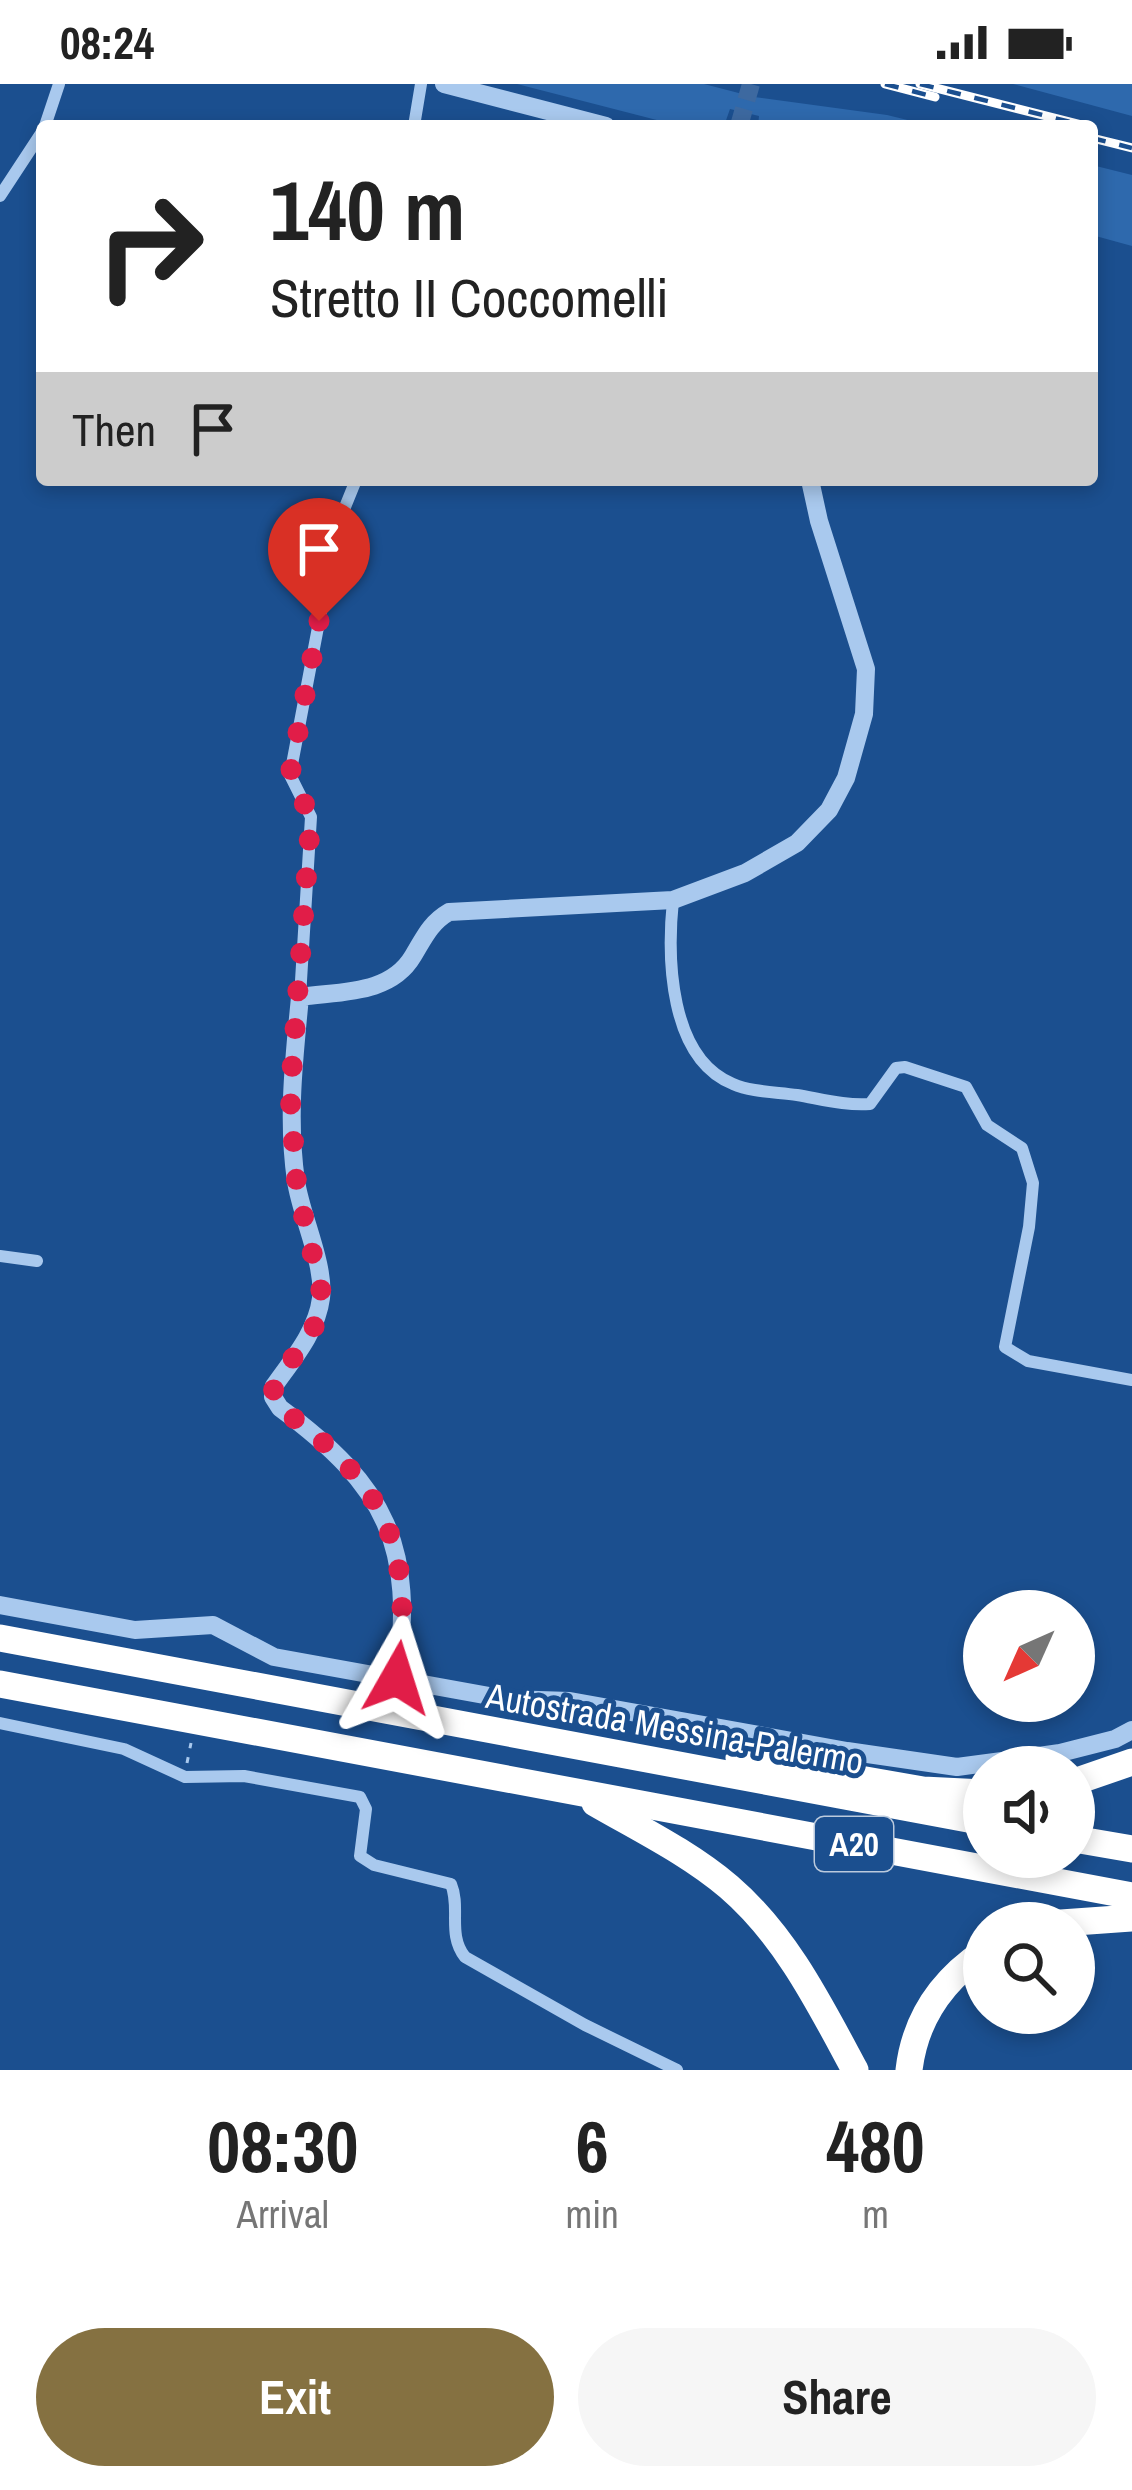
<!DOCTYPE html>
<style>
body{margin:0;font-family:"Archivo Narrow",sans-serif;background:#f6f6f6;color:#222;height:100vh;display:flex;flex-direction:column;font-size:45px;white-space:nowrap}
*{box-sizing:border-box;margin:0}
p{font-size:39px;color:#767676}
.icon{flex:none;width:66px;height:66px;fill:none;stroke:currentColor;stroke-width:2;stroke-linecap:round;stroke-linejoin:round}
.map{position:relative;height:1986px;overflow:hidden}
.panel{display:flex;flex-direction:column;background:#fff;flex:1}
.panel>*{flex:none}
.hud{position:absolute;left:36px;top:36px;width:1062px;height:366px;border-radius:12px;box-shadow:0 6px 18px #0003;background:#fff;color:#222;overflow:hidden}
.needle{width:78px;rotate:225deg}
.fabs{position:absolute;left:963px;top:1506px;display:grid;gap:24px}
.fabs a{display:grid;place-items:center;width:132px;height:132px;border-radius:50%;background:#fff;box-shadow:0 6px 18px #0003;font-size:60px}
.pin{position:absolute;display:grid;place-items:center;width:102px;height:102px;color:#fff;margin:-123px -51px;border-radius:50% 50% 50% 0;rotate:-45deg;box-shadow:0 0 12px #0007}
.pin .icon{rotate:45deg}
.me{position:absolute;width:132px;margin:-66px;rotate:6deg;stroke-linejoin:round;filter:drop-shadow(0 0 9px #0008)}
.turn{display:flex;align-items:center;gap:42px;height:252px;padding:0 36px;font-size:54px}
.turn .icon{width:156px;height:156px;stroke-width:2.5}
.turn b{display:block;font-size:84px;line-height:102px}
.then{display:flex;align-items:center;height:114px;padding:0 36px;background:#0003;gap:24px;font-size:45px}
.eta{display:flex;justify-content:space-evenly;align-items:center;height:204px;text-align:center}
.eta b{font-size:72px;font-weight:800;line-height:84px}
.cta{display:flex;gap:24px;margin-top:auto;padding:24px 36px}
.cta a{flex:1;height:138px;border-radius:72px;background:#857141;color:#fff;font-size:48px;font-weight:800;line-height:138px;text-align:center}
.cta a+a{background:#f6f6f6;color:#222}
.status{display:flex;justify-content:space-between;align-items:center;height:84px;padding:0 60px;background:#fff;direction:ltr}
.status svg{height:33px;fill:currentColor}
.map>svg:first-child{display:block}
.green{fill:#2e69ad}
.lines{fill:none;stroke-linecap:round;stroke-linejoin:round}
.tertiary-tunnel{stroke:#3d69a0;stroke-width:18;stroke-dasharray:18 9;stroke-linecap:butt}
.path{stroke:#a9c9ee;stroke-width:3;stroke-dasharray:6 9;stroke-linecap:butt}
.minor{stroke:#a9c9ee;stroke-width:12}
.tertiary{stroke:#a9c9ee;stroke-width:18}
.motorway{stroke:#fff;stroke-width:27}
.rail-casing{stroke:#fff;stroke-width:9}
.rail{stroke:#1b4f8f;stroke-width:4.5;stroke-dasharray:14;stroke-linecap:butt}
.route{stroke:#e11d48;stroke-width:21;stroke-dasharray:0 37.8}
.labels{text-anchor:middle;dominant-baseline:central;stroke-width:10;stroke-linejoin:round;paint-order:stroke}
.shield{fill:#1b4f8f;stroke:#bbcadd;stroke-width:3}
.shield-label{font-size:33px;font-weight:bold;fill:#fff}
.street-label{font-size:36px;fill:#fff;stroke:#1b4f8f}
</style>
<div class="status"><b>08:24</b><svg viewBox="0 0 49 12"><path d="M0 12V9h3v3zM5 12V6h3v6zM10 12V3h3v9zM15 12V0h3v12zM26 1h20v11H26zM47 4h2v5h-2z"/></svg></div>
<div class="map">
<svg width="1132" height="1986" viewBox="0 0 1132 1986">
<rect width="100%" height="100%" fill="#1b4f8f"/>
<g class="green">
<polygon points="517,0 704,0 754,13 887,31 932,42 758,42 759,32 730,25 724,42 680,42"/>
<polygon points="1013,0 1132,0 1132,32"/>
<polygon points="1092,81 1132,91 1132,162 1092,151"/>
</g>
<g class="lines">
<polyline class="tertiary-tunnel" points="739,42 751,0"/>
<polyline class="path" points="187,1679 191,1659"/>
<g class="minor">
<polyline points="45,42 59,0"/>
<polyline points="414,42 421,0"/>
<polyline points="0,112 42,48"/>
<path d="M673,816C667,874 669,974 733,1000C751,1008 776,1008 797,1011C821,1015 846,1022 870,1020L896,984L905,983L966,1003L987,1041L1022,1064L1033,1099L1029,1143L1005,1263L1028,1277L1132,1296"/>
<polyline points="300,913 311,733 290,691 326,501 343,428 356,396"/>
<polyline points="0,1172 37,1177"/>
<path d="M0,1639L124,1665L185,1693L244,1692L360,1713L366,1725L360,1772L374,1781L451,1800C461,1824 447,1850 465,1873L585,1941L677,1986"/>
</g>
<g class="tertiary">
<polyline points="444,0 606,42"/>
<polyline points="0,1521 135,1546 213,1541 274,1573 506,1615 570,1617 847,1667 957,1683 1060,1669 1115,1655 1132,1646"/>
<path d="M397,1594C415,1462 387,1403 280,1324L273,1313L274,1302C293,1275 317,1247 321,1214C325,1180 301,1132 296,1097C287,1034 294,976 300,913C340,907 390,911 413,872C424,854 430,839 449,828L673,816L745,789L797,759L829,726L846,694L864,630L866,585L819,437L810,396"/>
</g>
<g class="motorway">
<polyline points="0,1554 984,1738"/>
<polyline points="0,1600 1132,1812"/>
<polyline points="739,1674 923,1706 984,1709"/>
<polyline points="1074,1698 1132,1678"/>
<path d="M595,1719C640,1745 689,1769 729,1803C786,1852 820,1921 855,1986"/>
<polyline points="1074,1755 1132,1765"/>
<polyline points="1061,1839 1132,1834"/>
<path d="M909,1986C915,1935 941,1897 984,1868"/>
</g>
<defs>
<g id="rail">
<polyline points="885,0 935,13"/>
<polyline points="920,0 1086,42"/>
<polyline points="1092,54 1132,64"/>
</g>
</defs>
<use href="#rail" class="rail-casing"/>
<use href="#rail" class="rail"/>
</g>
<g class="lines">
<path class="route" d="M319,537L290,691L311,733L290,1011L297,1104L322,1211L314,1243L274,1302L273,1313L280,1324C387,1402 415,1463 397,1594"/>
</g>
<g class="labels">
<rect class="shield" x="815" y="1733" width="78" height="54" rx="9"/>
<g class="shield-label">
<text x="854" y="1760">A20</text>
</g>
<g class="street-label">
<text transform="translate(675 1644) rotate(10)">Autostrada Messina-Palermo</text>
</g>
</g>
</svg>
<div class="fabs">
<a><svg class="needle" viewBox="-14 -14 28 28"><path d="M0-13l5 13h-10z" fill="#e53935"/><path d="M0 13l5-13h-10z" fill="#767676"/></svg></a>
<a><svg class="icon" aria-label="sound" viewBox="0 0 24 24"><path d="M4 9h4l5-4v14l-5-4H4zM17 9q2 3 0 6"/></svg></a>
<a><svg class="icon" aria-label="search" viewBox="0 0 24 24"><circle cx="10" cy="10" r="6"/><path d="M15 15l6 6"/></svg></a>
</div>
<div class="pin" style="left:319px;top:537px;background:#d93025"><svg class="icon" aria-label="arrive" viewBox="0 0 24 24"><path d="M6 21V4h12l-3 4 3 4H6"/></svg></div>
<svg class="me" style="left:397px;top:1594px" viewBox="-20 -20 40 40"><path d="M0-17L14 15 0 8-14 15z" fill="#e11d48" stroke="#fff" stroke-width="4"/></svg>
<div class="hud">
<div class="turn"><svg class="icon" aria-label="right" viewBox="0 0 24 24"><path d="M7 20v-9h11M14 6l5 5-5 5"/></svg><div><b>140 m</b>Stretto II Coccomelli</div></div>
<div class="then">Then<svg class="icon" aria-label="arrive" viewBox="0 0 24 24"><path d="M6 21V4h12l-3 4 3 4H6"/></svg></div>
</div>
</div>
<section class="panel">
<div class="eta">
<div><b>08:30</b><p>Arrival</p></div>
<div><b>6</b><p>min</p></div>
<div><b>480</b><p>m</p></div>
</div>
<div class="cta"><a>Exit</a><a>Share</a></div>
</section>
